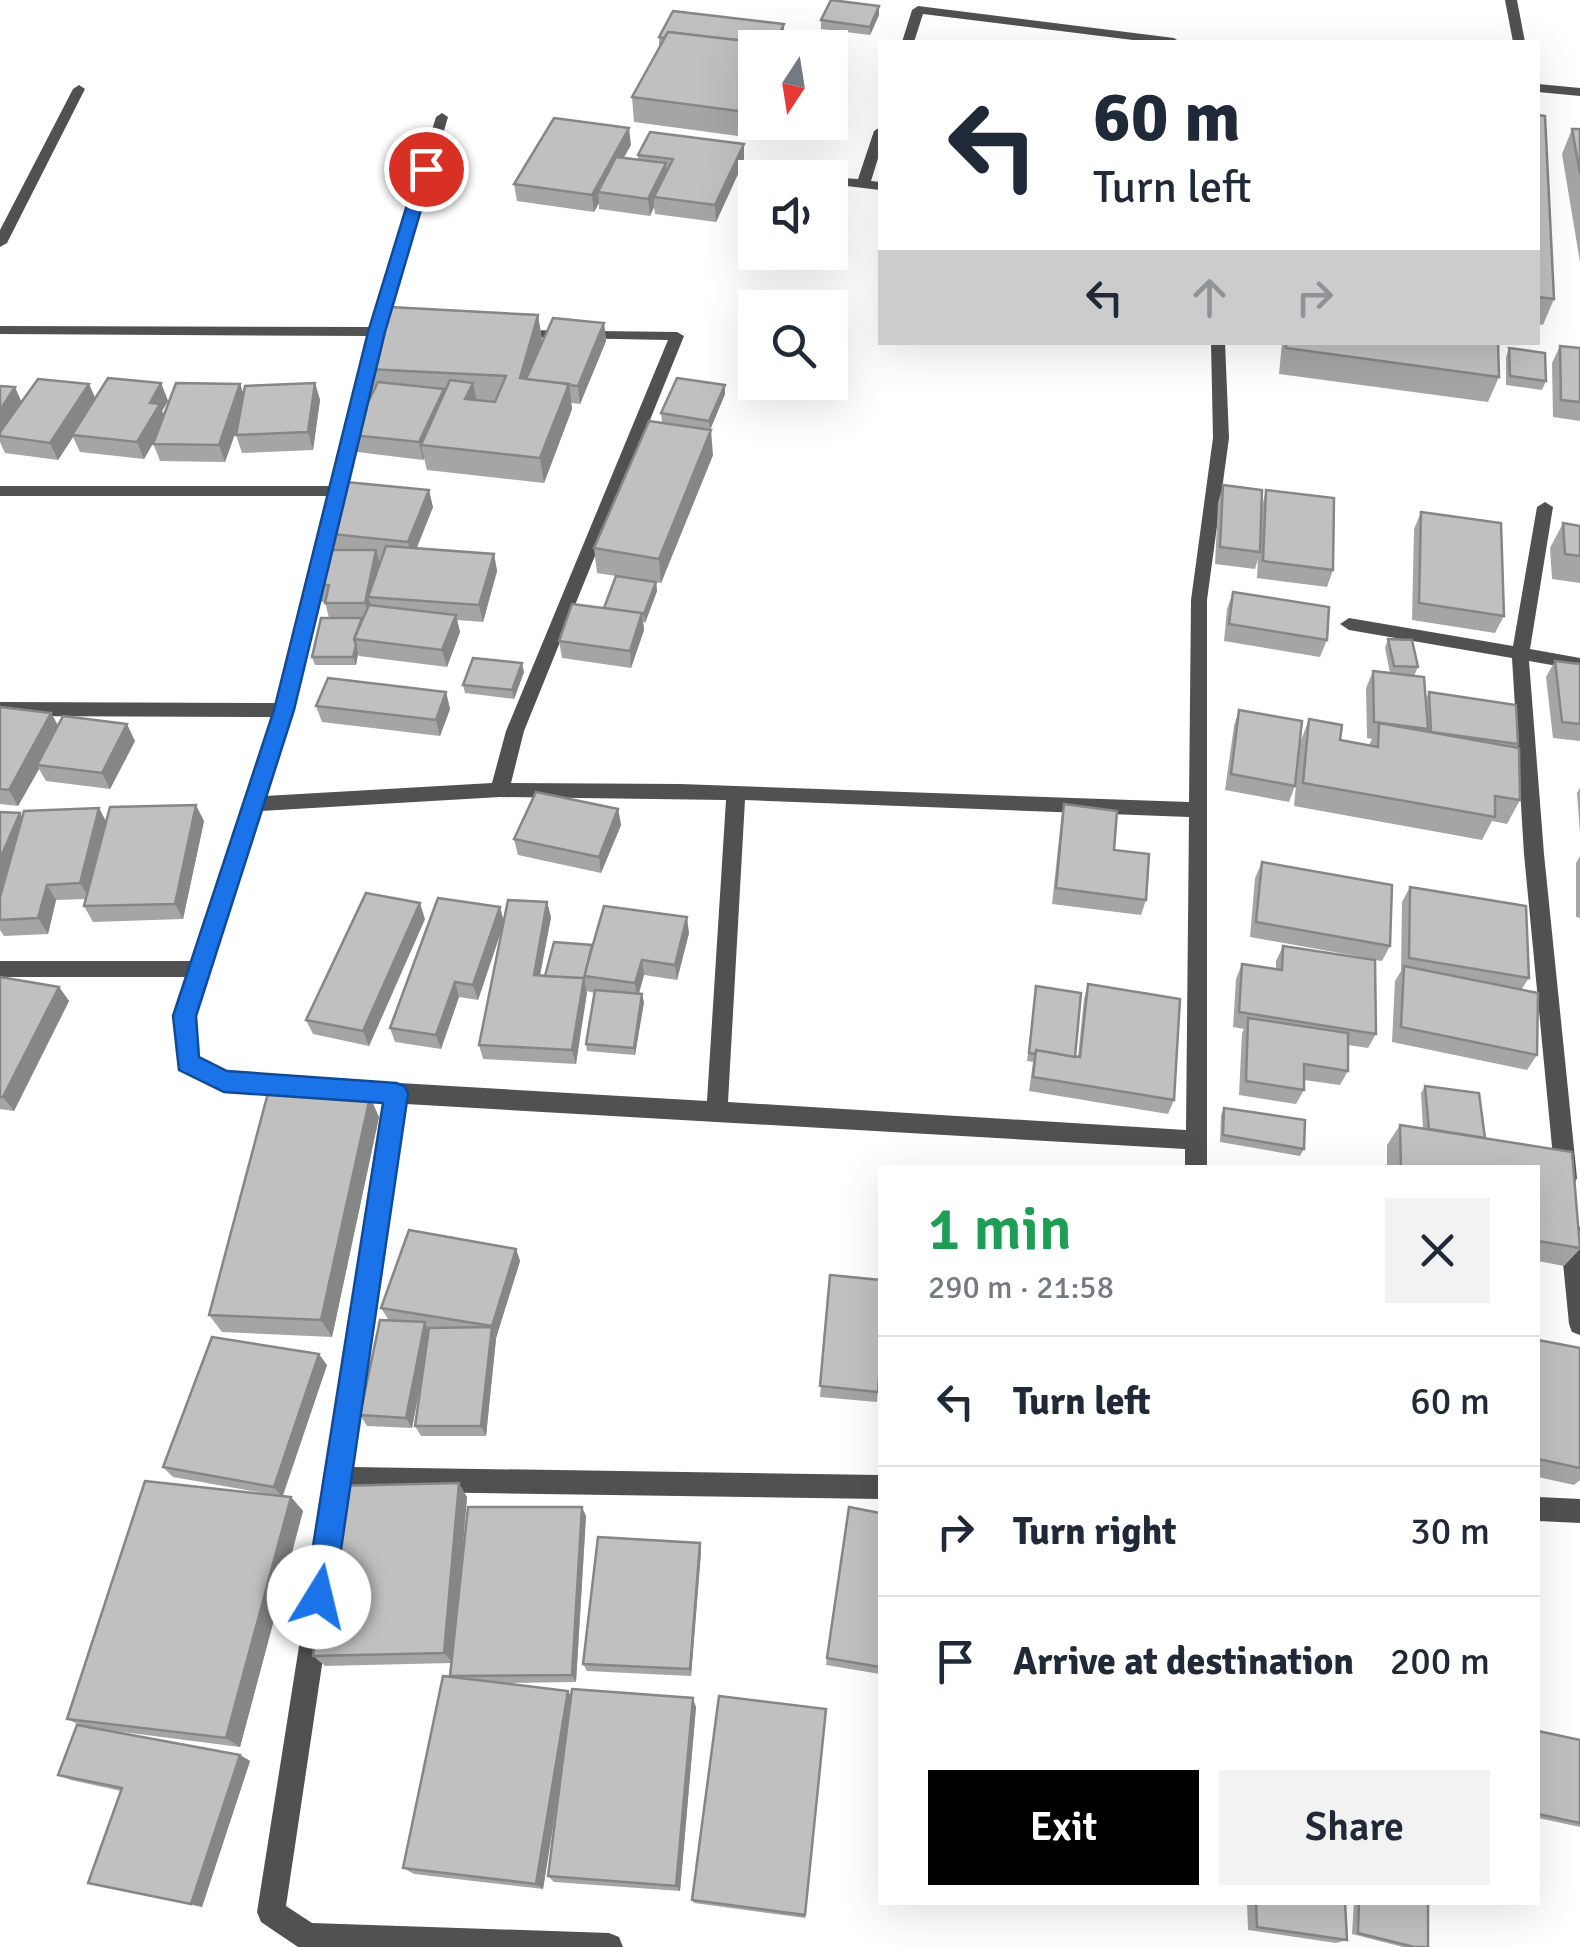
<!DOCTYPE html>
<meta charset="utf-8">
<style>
body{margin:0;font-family:Signika,sans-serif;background:#f2f2f3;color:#1f2937;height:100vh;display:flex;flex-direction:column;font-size:38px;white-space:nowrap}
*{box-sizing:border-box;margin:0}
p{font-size:32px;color:#747a83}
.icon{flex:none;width:55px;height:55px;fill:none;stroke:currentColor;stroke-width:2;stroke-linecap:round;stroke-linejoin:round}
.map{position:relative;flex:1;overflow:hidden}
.panel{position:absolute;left:878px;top:1165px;width:662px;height:740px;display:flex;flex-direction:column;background:#fff;border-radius:0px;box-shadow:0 10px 40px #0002}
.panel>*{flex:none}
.guide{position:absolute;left:878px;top:40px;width:662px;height:305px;border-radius:0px;box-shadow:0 10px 40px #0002;background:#fff;color:#1f2937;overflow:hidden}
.needle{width:65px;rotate:192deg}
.fabs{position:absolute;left:738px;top:30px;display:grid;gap:20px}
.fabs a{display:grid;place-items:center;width:110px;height:110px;border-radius:0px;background:#fff;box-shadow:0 10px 40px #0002;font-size:50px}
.pin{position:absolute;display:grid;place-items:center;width:85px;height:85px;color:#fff;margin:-42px;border:5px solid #fff;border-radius:50%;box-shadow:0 2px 10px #0007}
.me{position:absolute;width:110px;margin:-55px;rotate:9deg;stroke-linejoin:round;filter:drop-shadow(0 0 8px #0008)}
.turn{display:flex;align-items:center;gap:35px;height:210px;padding:0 50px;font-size:45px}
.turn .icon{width:130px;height:130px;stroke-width:2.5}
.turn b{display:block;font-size:70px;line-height:85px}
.lanes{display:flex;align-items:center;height:95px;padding:0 50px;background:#0003;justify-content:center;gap:50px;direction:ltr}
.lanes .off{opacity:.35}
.round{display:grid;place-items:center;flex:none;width:105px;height:105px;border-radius:0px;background:#f2f2f3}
.head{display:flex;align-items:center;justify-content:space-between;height:170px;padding:0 50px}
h1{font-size:60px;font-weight:600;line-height:75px;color:#1e9e55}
.cta{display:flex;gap:20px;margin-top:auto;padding:20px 50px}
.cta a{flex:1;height:115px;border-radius:0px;background:#000;color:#fff;font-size:40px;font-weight:600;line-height:115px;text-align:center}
.cta a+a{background:#f2f2f3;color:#1f2937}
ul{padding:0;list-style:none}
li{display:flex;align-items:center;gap:30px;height:130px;padding:0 50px;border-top:2px solid #e0e1e3}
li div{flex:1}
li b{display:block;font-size:38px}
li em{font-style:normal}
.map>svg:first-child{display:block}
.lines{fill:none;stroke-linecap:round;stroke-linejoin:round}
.street{fill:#515151;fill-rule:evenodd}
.wall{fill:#a5a5a5}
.shaded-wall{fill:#868686}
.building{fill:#c0c0c0;stroke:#868686;stroke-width:2.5}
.route{fill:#1a73e8;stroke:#114b97;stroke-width:2.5}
</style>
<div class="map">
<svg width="1580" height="1947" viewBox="0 0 1580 1947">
<rect width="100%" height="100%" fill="#fff"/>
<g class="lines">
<g class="street">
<polygon points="1505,0 1517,0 1525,42 1513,42"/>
<polygon points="918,6 1174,38 1180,42 1149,42 923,14 914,42 902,42 912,10"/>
<polygon points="1538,84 1580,88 1580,96 1538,92"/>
<polygon points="79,85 85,89 7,243 0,247 0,230 73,89"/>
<path d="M442,113L448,117L386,328L395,332L383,336L293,710L265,796L492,783L506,731L668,340L512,337V331L517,330L677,332L684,336L524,731L511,783L680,784L1189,802L1191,600L1213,438L1211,342H1225L1229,438L1207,600V1168H1185V1149L406,1104L352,1467L880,1475V1499L348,1491L286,1906L312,1923L609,1933L619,1937L623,1947H298L261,1922L257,1912L385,1102L224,1091L180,1069L175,1016L188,977H0V961H193L273,717L0,716V702L277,703L329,496H0V486H331L369,336L0,334V326L371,327L436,117ZM500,797L726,800L707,1101L227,1073L197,1058L195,1016L261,811ZM745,800L1189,817L1186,1130L728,1102Z"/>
<polygon points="880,127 880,152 871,181 880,182 880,190 830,184 830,178 825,177 858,179 874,131"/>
<polygon points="762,167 813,174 819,178 757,174 757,168"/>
<polygon points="1545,502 1553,507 1530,649 1580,658 1580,670 1529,661 1544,854 1577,1178 1574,1185 1566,1188 1558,1185 1555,1178 1524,854 1512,658 1349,630 1340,624 1349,618 1513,646 1537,507"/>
<polygon points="1571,1222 1580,1227 1580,1335 1572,1332 1569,1324 1560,1232 1563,1225"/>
<polygon points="1538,1497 1580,1499 1580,1523 1538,1521"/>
</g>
</g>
<g class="wall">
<polygon points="879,15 870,35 821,29 821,20"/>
<polygon points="784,24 784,41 755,48 738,136 634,122 632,97 659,47 659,37"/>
<polygon points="1538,115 1554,299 1543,325 1538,324"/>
<polygon points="1572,129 1580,129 1580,262 1562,154"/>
<polygon points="631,145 623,158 638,160 638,155 744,161 716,222 655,214 654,207 650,216 599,209 599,203 594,212 517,201 514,184"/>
<polygon points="538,315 542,340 604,323 606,341 580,404 571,403 572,409 544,483 427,470 424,458 423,460 357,452 352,435 373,393 367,369"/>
<polygon points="1282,342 1498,342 1499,377 1488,402 1279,374"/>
<polygon points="1560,346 1580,348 1580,421 1553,417 1552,363"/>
<polygon points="1509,348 1546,381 1542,390 1506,385 1506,357"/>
<polygon points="161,383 168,401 162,411 164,415 240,384 244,395 315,383 320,400 313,450 242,453 236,435 239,423 225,462 160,461 153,443 144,459 80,452 73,437 58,460 5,453 0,442 0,386 21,402 89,384 95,399"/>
<polygon points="725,385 725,394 710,430 662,422 661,413"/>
<polygon points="713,455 661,583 656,582 657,591 645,623 643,622 644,630 631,668 562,658 559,641 604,608 635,579 597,573 594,548"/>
<polygon points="1223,485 1262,506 1266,490 1333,570 1327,587 1257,578 1258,559 1255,569 1215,564 1218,503"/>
<polygon points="433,507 417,548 494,554 497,571 483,622 457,620 460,632 447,667 359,656 358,654 356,665 315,665 312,657 329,618 325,602 320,602 314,585 327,550 322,533"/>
<polygon points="1421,512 1504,616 1495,633 1412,620 1414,529"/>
<polygon points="1563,523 1580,526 1580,583 1552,579 1550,548"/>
<polygon points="1233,592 1327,640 1320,657 1224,641 1227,609"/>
<polygon points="1388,639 1418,667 1414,676 1426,699 1429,692 1518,744 1517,748 1520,800 1507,824 1492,821 1482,840 1294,806 1300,743 1309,719 1340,740 1369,745 1372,739 1367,738 1366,688 1373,671 1390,673 1385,648"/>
<polygon points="1555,661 1580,664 1580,741 1553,738 1546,677"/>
<polygon points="524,672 514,699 465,693 463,685"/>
<polygon points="446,692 450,709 440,736 322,722 316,706"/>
<polygon points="0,707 51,713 58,725 135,741 110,789 46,781 39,769 18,806 0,804"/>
<polygon points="1239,710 1295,786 1289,802 1225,790 1234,726"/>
<polygon points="1580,788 1580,833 1577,793"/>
<polygon points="1064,804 1114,850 1146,900 1141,915 1052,904 1061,820"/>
<polygon points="99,808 106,821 204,821 183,919 93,922 84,906 86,899 56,900 48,934 4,936 0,930 0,812 20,813 22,817"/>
<polygon points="618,809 621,825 601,873 518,855 514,839"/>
<polygon points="1580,856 1580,918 1576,917 1576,863"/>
<polygon points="1262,862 1390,946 1382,961 1375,960 1376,1034 1368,1048 1348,1045 1348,1071 1340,1085 1304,1080 1304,1090 1296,1104 1239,1095 1242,1033 1244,1029 1233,1027 1236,979 1242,964 1276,969 1276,961 1283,946 1373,959 1250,937 1255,878"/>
<polygon points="1410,887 1529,978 1521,990 1537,1055 1527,1070 1392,1042 1395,981 1401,971 1402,902"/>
<polygon points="547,902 551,917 540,976 545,976 592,945 689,933 677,980 644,975 639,994 644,1002 635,1055 587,1051 586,1044 595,993 586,991 576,1064 483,1059 479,1045 503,925 478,1000 459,997 441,1049 395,1042 390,1028 500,907 504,922"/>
<polygon points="425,919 369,1046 313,1034 306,1020"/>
<polygon points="0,977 59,987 69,1001 14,1111 0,1109"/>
<polygon points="1088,984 1174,1100 1168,1114 1029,1091 1033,1062 1027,1061 1036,986 1075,1057 1078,1057 1084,999"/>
<polygon points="1425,1086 1479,1093 1485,1138 1572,1152 1580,1249 1564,1266 1538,1261 1538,1168 1387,1168 1387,1145 1400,1125 1423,1129 1421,1093"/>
<polygon points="370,1097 379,1117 332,1337 222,1332 209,1315"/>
<polygon points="1224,1108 1304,1149 1300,1156 1220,1142 1221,1115"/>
<polygon points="516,1249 520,1261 496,1338 486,1436 421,1436 415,1426 421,1382 412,1428 367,1426 360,1415 388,1319 381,1308"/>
<polygon points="830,1275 880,1364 877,1402 820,1397"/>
<polygon points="1538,1340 1580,1348 1580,1480 1574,1485 1538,1477"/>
<polygon points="327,1365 283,1496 291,1497 303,1511 240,1747 99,1729 240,1755 250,1761 202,1907 88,1883 121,1791 71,1780 58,1775 82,1726 67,1719 269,1494 173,1477 163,1467"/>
<polygon points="467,1497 458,1598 586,1516 576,1682 500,1683 568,1691 571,1696 696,1707 680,1891 554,1882 548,1876 559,1791 543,1889 414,1874 403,1868 450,1676 451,1663 325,1666 313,1656"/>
<polygon points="880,1513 880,1674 826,1665 827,1658"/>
<polygon points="701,1552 691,1676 587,1671 583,1664"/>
<polygon points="826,1709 805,1918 694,1903 692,1900"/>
<polygon points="1538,1731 1580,1740 1580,1827 1538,1818"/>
<polygon points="1247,1902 1345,1902 1347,1940 1336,1943 1248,1930"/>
<polygon points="1354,1902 1428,1902 1428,1947 1403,1947 1352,1934"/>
</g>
<g class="shaded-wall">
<polygon points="879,6 879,15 870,35 870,27"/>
<polygon points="784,24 784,41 781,48 773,48"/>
<polygon points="755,75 755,101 738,136 738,111"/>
<polygon points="629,128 631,145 604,193 598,192 599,203 594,212 592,195"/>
<polygon points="744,144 744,161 716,222 715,205"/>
<polygon points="666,163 667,181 654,197 654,207 650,216 648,199"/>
<polygon points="538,315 542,340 531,381 520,378"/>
<polygon points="604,323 606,341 580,404 578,386"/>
<polygon points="161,383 168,401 162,411 166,421 144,459 137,442 150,403"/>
<polygon points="315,383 320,400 313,450 308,432"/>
<polygon points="473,383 478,408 465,399"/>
<polygon points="89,384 97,402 72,435 73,437 58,460 50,443"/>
<polygon points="240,384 246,402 225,462 219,445"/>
<polygon points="569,384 572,409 544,483 540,458"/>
<polygon points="725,385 725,394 710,430 709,421"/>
<polygon points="15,387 23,405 0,436 0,410"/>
<polygon points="444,389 447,407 421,445 424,458 423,460 419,442"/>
<polygon points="711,430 713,455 661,583 659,559"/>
<polygon points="429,490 433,507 412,559 408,542"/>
<polygon points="376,550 381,567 368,597 372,609 370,620 365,603"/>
<polygon points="494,554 497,571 483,622 479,605"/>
<polygon points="656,582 657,591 645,623 644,614"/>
<polygon points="642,613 644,630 631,668 630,651"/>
<polygon points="456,615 460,632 447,667 442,650"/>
<polygon points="356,645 358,654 356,665 353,657"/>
<polygon points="522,663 524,672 514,699 512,690"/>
<polygon points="446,692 450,709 440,736 436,720"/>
<polygon points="51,713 60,730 37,765 39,769 18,806 9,790"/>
<polygon points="127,724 135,741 110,789 102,773"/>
<polygon points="196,805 204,821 183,919 175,904"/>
<polygon points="99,808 107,824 90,899 80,883"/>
<polygon points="618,809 621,825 601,873 599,857"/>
<polygon points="20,813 30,829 0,899 0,859"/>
<polygon points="47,885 56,900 48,934 38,918"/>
<polygon points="547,902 551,917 537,990 534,975"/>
<polygon points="420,903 425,919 369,1046 363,1031"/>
<polygon points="500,907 504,923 478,1000 473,985"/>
<polygon points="687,917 689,933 677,980 675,965"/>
<polygon points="642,960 644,975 637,998 635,983"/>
<polygon points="584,978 587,993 576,1064 572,1050"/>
<polygon points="455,982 459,997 441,1049 436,1035"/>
<polygon points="59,987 69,1001 14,1111 3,1097"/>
<polygon points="642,994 644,1002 635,1055 634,1048"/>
<polygon points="370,1097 379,1117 332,1337 321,1320"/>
<polygon points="516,1249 520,1261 496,1338 492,1326"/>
<polygon points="425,1322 430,1333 412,1428 406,1418"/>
<polygon points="492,1327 496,1339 486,1436 481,1426"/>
<polygon points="319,1354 327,1365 282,1497 274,1487"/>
<polygon points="459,1483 467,1497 453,1663 444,1653"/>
<polygon points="291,1497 303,1511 240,1747 226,1738"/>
<polygon points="582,1507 586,1516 576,1682 572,1675"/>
<polygon points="700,1543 701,1552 691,1676 690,1669"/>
<polygon points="568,1691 573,1700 543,1889 536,1884"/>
<polygon points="693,1698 696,1707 680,1891 676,1886"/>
<polygon points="240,1755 250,1761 202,1907 191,1904"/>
</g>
<g class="building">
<polygon points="831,0 879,6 870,27 821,20"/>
<polygon points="673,11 784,24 773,48 770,48 770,44 668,32 664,38 659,37"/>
<polygon points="668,32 770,44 768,48 755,48 755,75 738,111 632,97"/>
<polygon points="1538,115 1545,116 1554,299 1538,297"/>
<polygon points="554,118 629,128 592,195 514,184"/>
<polygon points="1572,129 1580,129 1580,174"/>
<polygon points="650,132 744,144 715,205 654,197 673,159 638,155"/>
<polygon points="616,157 666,163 648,199 598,192"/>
<polygon points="390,307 538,315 520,378 569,384 540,458 421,445 450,380 473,383 465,399 495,402 506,376 367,369"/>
<polygon points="553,318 604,323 578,386 568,385 569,384 526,379"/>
<polygon points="1286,342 1498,342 1499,377 1286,348"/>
<polygon points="1560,346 1580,348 1580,402 1561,400"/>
<polygon points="1509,348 1545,353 1546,381 1510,376"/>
<polygon points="108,378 161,383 150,403 160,404 137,442 72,435"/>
<polygon points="677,378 725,385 709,421 661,413"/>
<polygon points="38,379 89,384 50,443 0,436 0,432"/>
<polygon points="378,382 444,389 419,442 352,435"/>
<polygon points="176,383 240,384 219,445 153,444"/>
<polygon points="315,383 308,432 236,435 245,386"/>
<polygon points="0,386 15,387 0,410"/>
<polygon points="649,421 711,430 659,559 594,548"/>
<polygon points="346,482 429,490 408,542 322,533"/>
<polygon points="1223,485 1262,490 1260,552 1220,547"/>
<polygon points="1266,490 1334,498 1333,570 1263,561"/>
<polygon points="1421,512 1501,523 1504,616 1419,603"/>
<polygon points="1563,523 1580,526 1580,556 1565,554"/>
<polygon points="386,546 494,554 479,605 368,597"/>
<polygon points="323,550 376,550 365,603 325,603 329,585 314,585"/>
<polygon points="616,576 656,582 644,614 604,608"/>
<polygon points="1233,592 1329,607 1327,640 1229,624"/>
<polygon points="572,604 642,613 630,651 559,641"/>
<polygon points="369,605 456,615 442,650 354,639"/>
<polygon points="321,618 362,618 354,639 356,645 353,657 312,657"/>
<polygon points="1388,639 1412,640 1418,667 1394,666"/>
<polygon points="473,658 522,663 512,690 463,685"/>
<polygon points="1555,661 1580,664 1580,724 1562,722"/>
<polygon points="1373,671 1424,677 1428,729 1374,722"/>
<polygon points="328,678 446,692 436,720 316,706"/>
<polygon points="1429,692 1516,705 1518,744 1431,732"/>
<polygon points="0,707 51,713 9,790 0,789"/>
<polygon points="1239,710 1302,721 1295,786 1231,774"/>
<polygon points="63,716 127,724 102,773 37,765"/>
<polygon points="1309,719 1342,725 1340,740 1378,747 1379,723 1519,748 1520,800 1495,796 1495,817 1303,783"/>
<polygon points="536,792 618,809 599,857 514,839"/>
<polygon points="1064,804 1117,811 1114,850 1149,854 1146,900 1056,888"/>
<polygon points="196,805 175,904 84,906 110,807"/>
<polygon points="99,808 80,883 47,885 38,918 0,920 0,897 24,811"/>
<polygon points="0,812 20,813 0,859"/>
<polygon points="1262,862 1392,885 1390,946 1256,922"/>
<polygon points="1410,887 1526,906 1529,978 1409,958"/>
<polygon points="366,893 420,903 363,1031 306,1020"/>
<polygon points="438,898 500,907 473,985 455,982 436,1035 390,1028"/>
<polygon points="508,900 547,902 534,975 584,978 572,1050 479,1045"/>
<polygon points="604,906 687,917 675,965 642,960 635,983 584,976"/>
<polygon points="554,942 592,945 584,978 545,976"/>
<polygon points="1283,946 1375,960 1376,1034 1239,1012 1242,964 1282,970"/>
<polygon points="1404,966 1538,993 1537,1055 1401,1027"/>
<polygon points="0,977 59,987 3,1097 0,1097"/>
<polygon points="1088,984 1180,999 1174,1100 1033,1077 1036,1050 1080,1057"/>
<polygon points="1036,986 1081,993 1075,1057 1036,1050 1035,1054 1029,1053"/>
<polygon points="595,990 642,994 634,1048 586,1044"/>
<polygon points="1248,1018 1348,1033 1348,1071 1304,1064 1304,1090 1246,1081"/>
<polygon points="1425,1086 1479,1093 1485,1138 1429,1129"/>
<polygon points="268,1093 370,1097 321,1320 209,1315"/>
<polygon points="1224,1108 1305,1120 1304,1149 1223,1135"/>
<polygon points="1400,1125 1572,1152 1580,1248 1538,1241 1538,1168 1401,1168"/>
<polygon points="409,1230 516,1249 492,1326 381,1308"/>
<polygon points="830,1275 880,1280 880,1364 878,1392 820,1386"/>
<polygon points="380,1320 425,1322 406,1418 360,1415"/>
<polygon points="492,1327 481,1426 415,1426 429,1328"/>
<polygon points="212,1337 319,1354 274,1487 163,1467"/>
<polygon points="1538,1340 1580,1348 1580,1468 1538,1459"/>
<polygon points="145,1481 291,1497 226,1738 67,1719"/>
<polygon points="459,1483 444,1653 313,1656 335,1486"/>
<polygon points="468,1507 582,1507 572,1675 450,1676"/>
<polygon points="849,1507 880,1513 880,1667 827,1658"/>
<polygon points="598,1537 700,1543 690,1669 583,1664"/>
<polygon points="443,1676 568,1691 536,1884 403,1868"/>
<polygon points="572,1689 693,1698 676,1886 548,1876"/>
<polygon points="719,1696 826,1709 805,1915 692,1900"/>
<polygon points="77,1725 240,1755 191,1904 88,1883 122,1788 58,1775"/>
<polygon points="1538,1731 1580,1740 1580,1823 1538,1814"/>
<polygon points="1256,1902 1345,1902 1347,1940 1257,1927"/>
<polygon points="1359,1902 1428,1902 1428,1947 1414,1947 1358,1933"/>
</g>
<polygon class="route" points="426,164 433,169 385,332 294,710 196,1016 199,1057 227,1071 396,1083 405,1086 408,1094 334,1597 329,1607 319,1611 309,1607 305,1597 383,1103 224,1092 179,1070 173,1016 274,710 368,332 418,169"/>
</svg>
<div class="fabs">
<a><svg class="needle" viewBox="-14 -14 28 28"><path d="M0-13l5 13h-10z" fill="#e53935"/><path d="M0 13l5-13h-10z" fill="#747a83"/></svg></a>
<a><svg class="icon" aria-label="sound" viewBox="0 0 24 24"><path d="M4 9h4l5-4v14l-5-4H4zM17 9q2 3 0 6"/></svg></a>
<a><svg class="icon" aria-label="search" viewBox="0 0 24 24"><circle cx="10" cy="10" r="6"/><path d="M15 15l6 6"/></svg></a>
</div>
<div class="pin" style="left:426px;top:169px;background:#d93025"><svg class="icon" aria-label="arrive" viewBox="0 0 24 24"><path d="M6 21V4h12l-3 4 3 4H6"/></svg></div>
<svg class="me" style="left:319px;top:1597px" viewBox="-20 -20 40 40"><circle r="19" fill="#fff"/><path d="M0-13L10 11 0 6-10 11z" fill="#1a73e8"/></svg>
<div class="guide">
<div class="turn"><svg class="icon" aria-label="left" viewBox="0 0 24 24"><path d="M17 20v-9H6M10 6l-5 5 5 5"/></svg><div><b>60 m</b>Turn left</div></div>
<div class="lanes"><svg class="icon" aria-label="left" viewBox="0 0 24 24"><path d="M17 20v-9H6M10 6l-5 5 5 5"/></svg><svg class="icon off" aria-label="ahead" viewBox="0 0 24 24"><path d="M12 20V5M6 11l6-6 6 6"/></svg><svg class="icon off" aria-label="right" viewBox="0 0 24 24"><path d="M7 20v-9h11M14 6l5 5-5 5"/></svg></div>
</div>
<section class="panel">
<div class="head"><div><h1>1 min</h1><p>290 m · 21:58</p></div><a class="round"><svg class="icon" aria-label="close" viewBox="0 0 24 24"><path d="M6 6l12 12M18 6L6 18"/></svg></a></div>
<ul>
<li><svg class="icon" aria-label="left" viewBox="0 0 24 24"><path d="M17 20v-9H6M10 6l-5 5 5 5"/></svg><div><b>Turn left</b></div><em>60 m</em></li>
<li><svg class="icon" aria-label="right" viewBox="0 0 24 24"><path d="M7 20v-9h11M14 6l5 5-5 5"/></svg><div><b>Turn right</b></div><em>30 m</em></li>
<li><svg class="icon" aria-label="arrive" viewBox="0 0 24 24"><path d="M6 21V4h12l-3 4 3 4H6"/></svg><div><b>Arrive at destination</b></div><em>200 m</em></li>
</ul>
<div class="cta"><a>Exit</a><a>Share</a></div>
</section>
</div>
